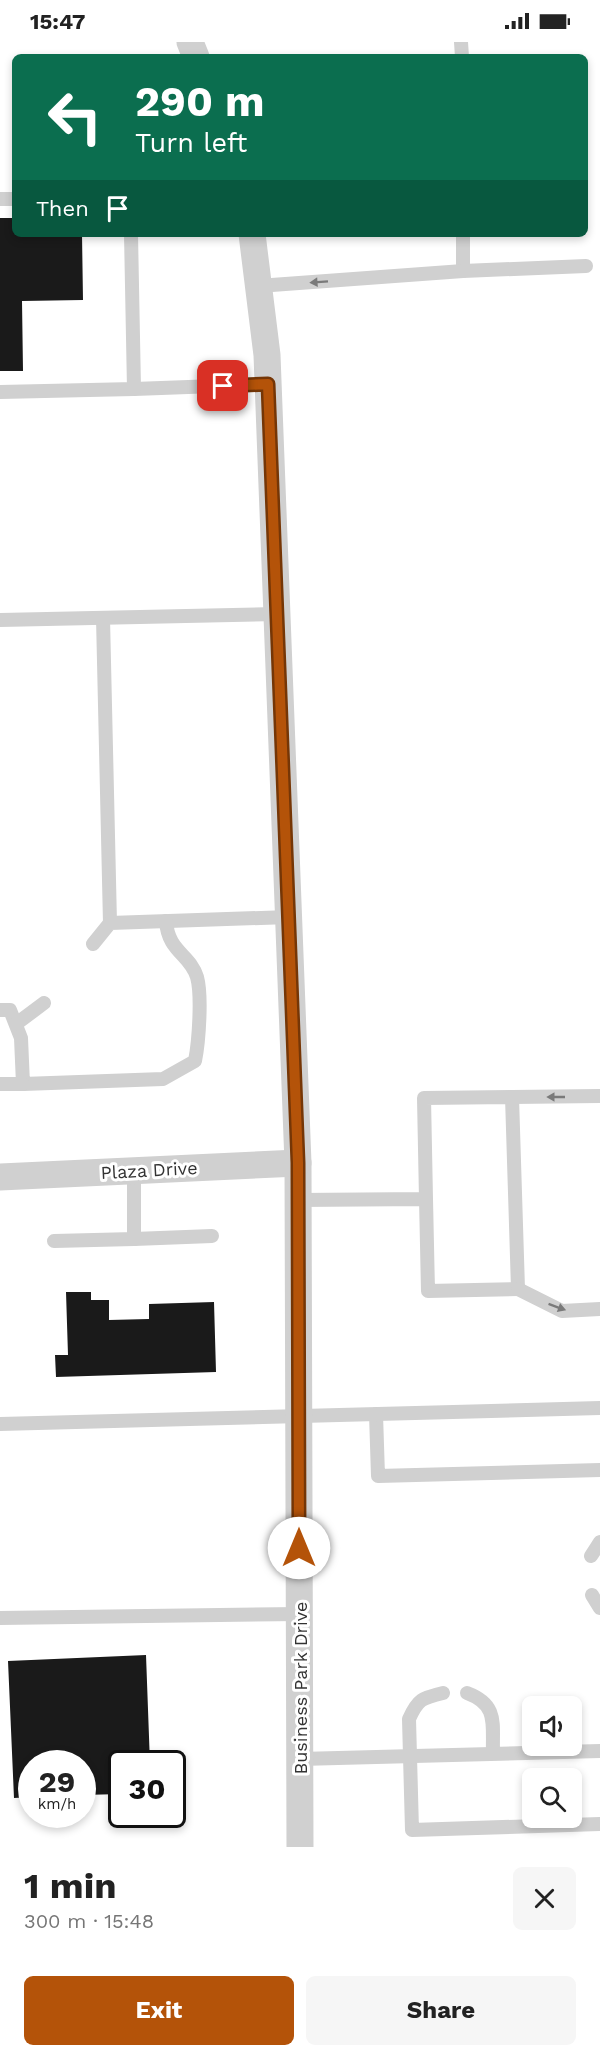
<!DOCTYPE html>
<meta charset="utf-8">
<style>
body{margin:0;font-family:"Work Sans",sans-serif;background:#f6f6f6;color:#222;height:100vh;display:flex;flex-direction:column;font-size:22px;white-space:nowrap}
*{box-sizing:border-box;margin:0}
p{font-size:20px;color:#767676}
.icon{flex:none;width:33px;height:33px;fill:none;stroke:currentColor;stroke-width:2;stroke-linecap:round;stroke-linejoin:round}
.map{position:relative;height:1805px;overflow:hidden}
.details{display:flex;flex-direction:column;background:#fff;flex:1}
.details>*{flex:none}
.banner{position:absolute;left:12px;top:12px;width:576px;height:183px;border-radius:9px;box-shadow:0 3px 9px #0003;background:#0b6e4f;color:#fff;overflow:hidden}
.buttons{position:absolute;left:522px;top:1654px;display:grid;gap:12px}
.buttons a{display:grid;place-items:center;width:60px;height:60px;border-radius:9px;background:#fff;box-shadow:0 3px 9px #0003;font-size:30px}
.speed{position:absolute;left:18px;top:1708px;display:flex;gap:12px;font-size:30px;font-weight:700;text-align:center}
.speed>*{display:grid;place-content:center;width:78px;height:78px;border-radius:50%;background:#fff;box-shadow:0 3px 9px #0003;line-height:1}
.speed small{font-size:15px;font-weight:400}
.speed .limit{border:3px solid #111;border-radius:9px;background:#fff;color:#111}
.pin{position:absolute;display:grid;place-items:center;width:51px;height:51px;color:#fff;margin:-26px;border-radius:12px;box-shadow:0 3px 9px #0006}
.me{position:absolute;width:66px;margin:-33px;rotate:0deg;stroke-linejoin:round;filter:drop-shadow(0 0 4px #0008)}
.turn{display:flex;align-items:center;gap:21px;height:126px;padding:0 24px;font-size:27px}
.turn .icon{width:78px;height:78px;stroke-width:2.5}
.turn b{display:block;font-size:42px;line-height:51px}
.then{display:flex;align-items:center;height:57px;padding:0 24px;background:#0003;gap:12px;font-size:22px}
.round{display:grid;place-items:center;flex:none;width:63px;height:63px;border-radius:9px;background:#f6f6f6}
.summary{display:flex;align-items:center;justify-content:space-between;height:102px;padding:0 24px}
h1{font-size:36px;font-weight:700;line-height:45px}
.action{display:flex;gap:12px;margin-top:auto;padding:12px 24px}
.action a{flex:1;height:69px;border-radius:9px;background:#b45309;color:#fff;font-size:24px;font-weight:700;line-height:69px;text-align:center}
.action a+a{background:#f6f6f6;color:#222}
.status{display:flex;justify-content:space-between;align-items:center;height:42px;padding:0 30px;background:#fff;direction:ltr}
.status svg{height:16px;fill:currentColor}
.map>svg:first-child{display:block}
.building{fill:#1a1a1a}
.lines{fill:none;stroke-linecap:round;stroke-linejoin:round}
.service{stroke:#d0d0d0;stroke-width:14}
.minor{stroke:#d0d0d0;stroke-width:27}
.oneway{fill:#7a7a7a}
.route-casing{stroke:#753606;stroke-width:15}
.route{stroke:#b45309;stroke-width:10}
.labels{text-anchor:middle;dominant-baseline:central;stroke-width:6;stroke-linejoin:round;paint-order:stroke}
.street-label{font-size:18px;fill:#333;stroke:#fff}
</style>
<div class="status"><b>15:47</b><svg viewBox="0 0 49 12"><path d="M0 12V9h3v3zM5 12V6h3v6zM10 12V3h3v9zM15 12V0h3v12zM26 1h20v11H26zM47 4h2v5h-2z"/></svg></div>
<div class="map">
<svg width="600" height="1805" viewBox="0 0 600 1805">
<rect width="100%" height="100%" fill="#fff"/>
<g class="building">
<polygon points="0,176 15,176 15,192 82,192 83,258 22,259 23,329 0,329"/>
<polygon points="66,1250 91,1250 91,1258 109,1258 109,1278 149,1277 149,1262 214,1260 216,1330 56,1335 55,1313 68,1313"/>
<polygon points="146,1613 150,1722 122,1722 122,1752 82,1753 82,1722 32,1722 32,1755 14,1756 8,1619"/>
</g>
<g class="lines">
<g class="service">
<polyline points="461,0 462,15"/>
<polyline points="0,157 15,157"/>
<polyline points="463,192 463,229"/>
<polyline points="258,244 463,229 586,224"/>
<polyline points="134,347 268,342"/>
<polyline points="0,350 134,347 131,192"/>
<polyline points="103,576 110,881"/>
<polyline points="0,578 277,572"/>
<polyline points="93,902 110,881 289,875"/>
<path d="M0,968H10L21,996L23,1042L163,1037L195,1019C199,999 202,953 197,935C190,912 168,910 166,879"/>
<polyline points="16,982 44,961"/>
<polyline points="0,1042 23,1042"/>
<polyline points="512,1055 600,1054"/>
<polyline points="298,1158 426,1157 428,1249 518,1247 512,1055 424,1056 426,1157"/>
<polyline points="134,1197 212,1194"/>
<polyline points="54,1199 134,1197 134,1129"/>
<polyline points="518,1247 562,1269 600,1267"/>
<polyline points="376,1372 378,1434 600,1428"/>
<polyline points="0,1382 600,1366"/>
<polyline points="591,1514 600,1500"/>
<polyline points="592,1553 600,1566"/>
<polyline points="0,1576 300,1572"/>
<path d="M443,1651C422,1656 418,1657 409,1677L412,1788L600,1782"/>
<path d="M467,1651C499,1663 492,1682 493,1711"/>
<polyline points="300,1717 600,1709"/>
</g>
<g class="minor">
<polyline points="190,0 196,15"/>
<polyline points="252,192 267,313 298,1121 300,1805"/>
<polyline points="0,1135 298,1121"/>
</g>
</g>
<defs><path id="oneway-solid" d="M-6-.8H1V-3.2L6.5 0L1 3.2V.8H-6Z" transform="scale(1.5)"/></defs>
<g class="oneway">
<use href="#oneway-solid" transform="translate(319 240) rotate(176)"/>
<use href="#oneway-solid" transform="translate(556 1055) rotate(180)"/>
<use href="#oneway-solid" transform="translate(557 1265) rotate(20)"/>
</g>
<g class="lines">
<defs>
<polyline id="route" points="223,344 268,342 298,1121 299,1506"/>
</defs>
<use href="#route" class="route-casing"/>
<use href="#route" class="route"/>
</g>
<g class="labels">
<g class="street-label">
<text transform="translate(149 1128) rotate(-3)">Plaza Drive</text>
<text transform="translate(300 1646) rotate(-90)">Business Park Drive</text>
</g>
</g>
</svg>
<div class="buttons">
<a><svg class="icon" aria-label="sound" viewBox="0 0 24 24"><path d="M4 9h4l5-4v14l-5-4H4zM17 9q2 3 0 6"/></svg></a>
<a><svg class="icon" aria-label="search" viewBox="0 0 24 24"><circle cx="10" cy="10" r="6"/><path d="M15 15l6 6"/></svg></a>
</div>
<div class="speed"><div>29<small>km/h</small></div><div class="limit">30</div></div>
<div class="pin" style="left:223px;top:344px;background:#d93025"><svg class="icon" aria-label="arrive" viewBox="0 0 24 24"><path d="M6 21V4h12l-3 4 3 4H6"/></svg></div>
<svg class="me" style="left:299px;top:1506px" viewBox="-20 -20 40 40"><circle r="19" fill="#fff"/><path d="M0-13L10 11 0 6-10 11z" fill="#b45309"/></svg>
<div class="banner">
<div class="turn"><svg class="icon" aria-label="left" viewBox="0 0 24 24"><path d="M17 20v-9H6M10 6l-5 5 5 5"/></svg><div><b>290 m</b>Turn left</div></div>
<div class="then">Then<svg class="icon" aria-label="arrive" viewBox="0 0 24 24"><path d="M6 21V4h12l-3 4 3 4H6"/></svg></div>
</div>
</div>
<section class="details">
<div class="summary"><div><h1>1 min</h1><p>300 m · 15:48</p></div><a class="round"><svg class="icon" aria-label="close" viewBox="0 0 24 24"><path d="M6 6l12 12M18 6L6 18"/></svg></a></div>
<div class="action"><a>Exit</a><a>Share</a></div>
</section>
